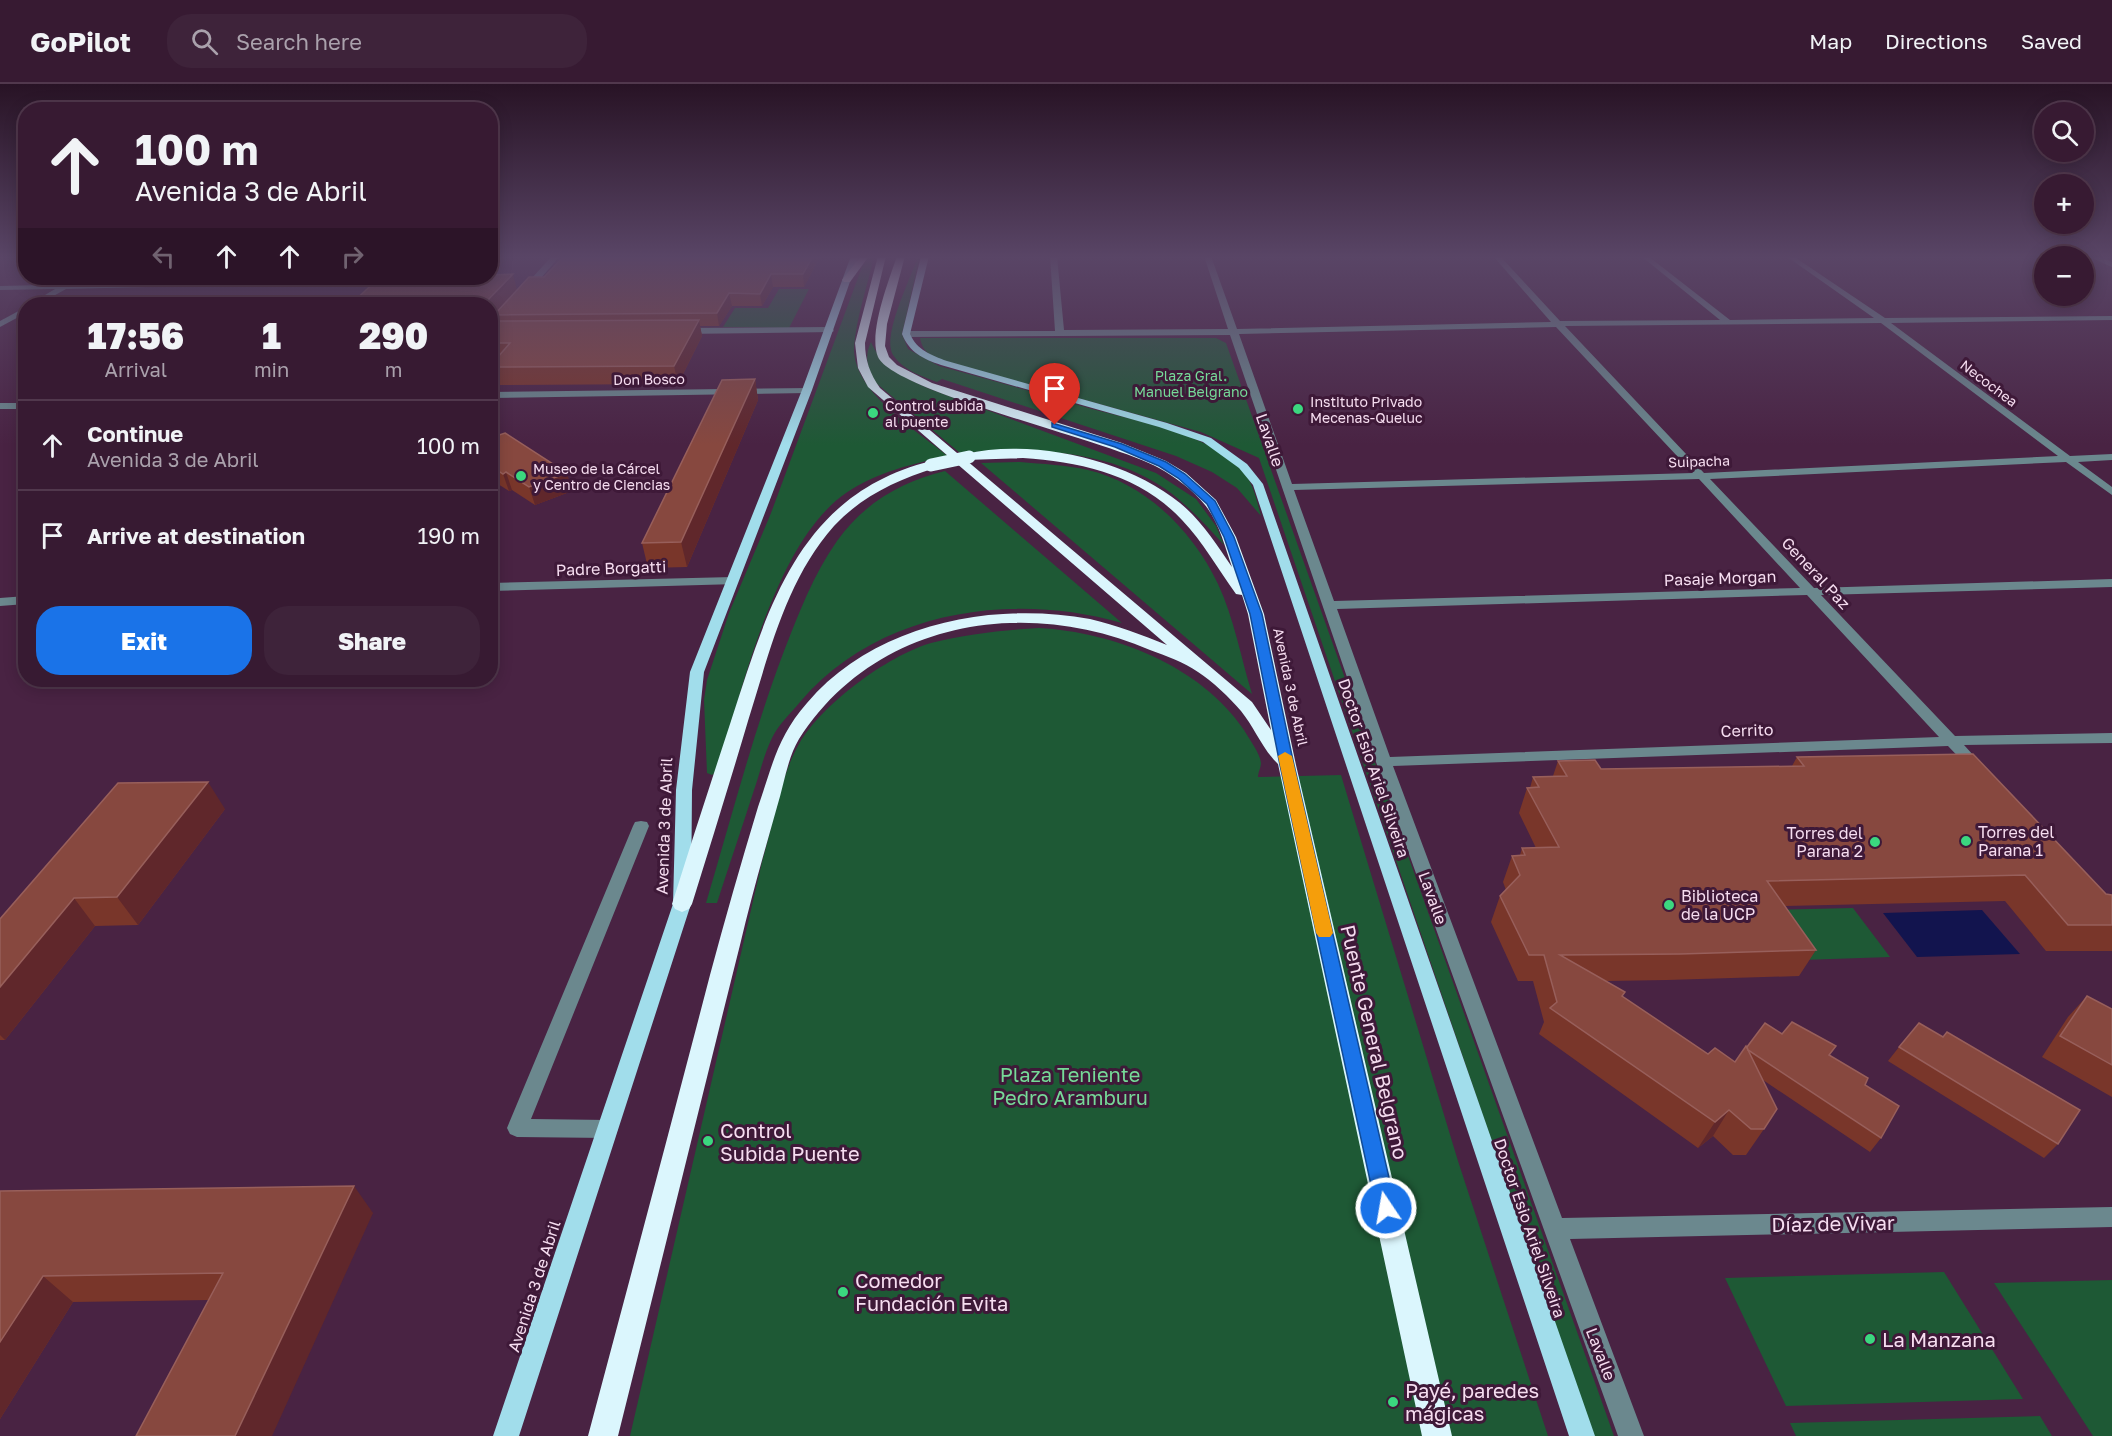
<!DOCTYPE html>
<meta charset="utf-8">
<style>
body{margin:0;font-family:"Golos Text",sans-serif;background:#3e233a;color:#f1f3f6;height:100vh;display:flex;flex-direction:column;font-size:22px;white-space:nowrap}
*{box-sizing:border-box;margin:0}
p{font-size:20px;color:#aaa1ac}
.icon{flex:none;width:33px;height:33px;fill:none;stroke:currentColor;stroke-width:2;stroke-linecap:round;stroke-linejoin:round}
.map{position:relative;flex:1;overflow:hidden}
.details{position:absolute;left:18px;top:213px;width:480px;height:390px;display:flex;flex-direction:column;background:#371a32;border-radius:24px;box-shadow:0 3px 15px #0003,0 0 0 2px #51384d}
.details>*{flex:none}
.top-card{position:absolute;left:18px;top:18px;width:480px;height:183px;border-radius:24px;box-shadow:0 3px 15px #0003,0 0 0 2px #51384d;background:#371a32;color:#f1f3f6;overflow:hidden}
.controls{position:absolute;left:2034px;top:18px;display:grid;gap:12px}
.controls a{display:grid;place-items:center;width:60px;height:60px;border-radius:50%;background:#371a32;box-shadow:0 3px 15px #0003,0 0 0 2px #51384d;font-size:30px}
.pin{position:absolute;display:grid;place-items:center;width:51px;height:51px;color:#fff;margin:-62px -26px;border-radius:50% 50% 50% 0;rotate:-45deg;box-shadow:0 0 6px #0007}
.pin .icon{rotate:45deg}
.me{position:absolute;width:66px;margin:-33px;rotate:348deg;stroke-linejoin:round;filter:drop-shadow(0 0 4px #0008)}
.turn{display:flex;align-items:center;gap:21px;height:126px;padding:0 18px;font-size:27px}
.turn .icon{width:78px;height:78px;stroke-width:2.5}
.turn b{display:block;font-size:42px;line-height:51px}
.lanes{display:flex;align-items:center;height:57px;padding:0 18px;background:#0003;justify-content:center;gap:30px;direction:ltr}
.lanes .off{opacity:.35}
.eta{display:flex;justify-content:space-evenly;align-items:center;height:102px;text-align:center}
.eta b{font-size:36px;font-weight:800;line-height:42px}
.action{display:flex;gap:12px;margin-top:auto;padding:12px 18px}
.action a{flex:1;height:69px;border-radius:24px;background:#1a73e8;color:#fff;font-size:24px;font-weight:800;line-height:69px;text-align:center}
.action a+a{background:#3e233a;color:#f1f3f6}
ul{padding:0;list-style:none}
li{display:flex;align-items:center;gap:18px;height:90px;padding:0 18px;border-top:2px solid #51384d}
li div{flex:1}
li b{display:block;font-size:22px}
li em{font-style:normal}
header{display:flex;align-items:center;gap:36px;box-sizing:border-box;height:84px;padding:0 30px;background:#371a32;border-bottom:2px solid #51384d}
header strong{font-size:28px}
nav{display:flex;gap:33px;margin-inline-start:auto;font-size:21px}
.search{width:420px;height:54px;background:#3e233a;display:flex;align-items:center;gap:15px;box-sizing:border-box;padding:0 21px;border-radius:24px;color:#aaa1ac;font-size:22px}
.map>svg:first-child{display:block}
.green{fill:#1e5935}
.water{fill:#12144e}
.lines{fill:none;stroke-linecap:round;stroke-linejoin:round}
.minor{fill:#6b888e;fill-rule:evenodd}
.major{fill:#a1ddeb;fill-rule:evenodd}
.highway{fill:#dbf6fd;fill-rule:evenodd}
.highway-bridge{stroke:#dbf6fd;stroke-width:13}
.wall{fill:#79362a}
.shaded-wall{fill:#60272b}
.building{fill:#87483f;stroke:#985f5b;stroke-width:1.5}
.route{fill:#1a73e8;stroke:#114b97;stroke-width:1.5}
.slow{fill:#f59e0b}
.poi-dot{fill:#3bd77f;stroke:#3e1938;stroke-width:2}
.labels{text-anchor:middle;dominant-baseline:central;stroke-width:6;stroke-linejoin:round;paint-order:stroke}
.far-park-label{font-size:14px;fill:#76da98;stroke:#3e1938}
.far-street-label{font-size:14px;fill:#f6ddf0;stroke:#3e1938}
.far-poi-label{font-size:14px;fill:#f6ddf0;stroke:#3e1938;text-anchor:start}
.street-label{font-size:16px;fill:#f6ddf0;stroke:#3e1938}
.poi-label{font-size:16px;fill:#f6ddf0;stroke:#3e1938;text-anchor:start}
.near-street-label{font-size:20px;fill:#f6ddf0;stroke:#3e1938}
.near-park-label{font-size:20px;fill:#76da98;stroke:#3e1938}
.near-poi-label{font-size:20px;fill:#f6ddf0;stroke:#3e1938;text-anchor:start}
</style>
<header>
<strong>GoPilot</strong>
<div class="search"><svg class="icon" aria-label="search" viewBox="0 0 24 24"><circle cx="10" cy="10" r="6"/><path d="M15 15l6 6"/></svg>Search here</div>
<nav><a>Map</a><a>Directions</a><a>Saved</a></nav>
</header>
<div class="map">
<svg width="2112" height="1352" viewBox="0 0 2112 1352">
<rect width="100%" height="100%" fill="#492343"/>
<g class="green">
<path d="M869,172H874C868,200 856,234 854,263C852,307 917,347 948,372C912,380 877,388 846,409C775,458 742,606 718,686L712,691L707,689L704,616L707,596L729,529L771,429L862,183Z"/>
<path d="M918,172H920L902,250L908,265L939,282C990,296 1041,310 1092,325C1137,337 1206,349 1239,383C1253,396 1256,414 1261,432L1237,404L1212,388L1176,372L942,295L937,298C921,292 903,286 893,271C881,252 912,192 918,172Z"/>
<polygon points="779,205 809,205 789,244 723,243 735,224 768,224"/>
<path d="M920,254H1216L1226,259L1614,1352H1592L1259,374L1201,348L944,277C931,272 923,269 920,254Z"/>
<path d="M871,258C882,284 906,294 930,305L1156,389L1196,415L1216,442L1224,461C1206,441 1187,420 1164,404C1105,364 1029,364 960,369L876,299C867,285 864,272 871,258Z"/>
<path d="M1020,378C1043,380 1066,381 1088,386C1146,400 1193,447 1218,500C1234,534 1241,574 1252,610L981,379Z"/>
<path d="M945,387L1122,539C1011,507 877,527 800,618C791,629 778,641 772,654C764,670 760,689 754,706C742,744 729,781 717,819H706C731,735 753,649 784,567C799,529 813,491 837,457C864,419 901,398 945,387Z"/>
<path d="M1039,544C1114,548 1201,582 1244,646C1249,655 1260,669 1261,679C1261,683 1258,689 1258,693L1341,691L1458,1077L1548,1352H630L762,778C773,741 780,693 799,660C822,620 887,572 931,559C966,550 1003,546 1039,544Z"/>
<polygon points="1853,824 1890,873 1802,876 1768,826"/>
<polygon points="1944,1188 2023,1315 1786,1322 1725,1194"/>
<polygon points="2112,1196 2112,1352 2093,1352 1994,1199"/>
<polygon points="2040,1332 2052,1352 1796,1352 1790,1339"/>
</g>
<polygon class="water" points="1982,826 2020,870 1917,873 1883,829"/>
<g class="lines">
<g class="minor">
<polygon points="552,172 560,172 528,209 522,209 522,205"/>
<path d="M1050,172H1057L1064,246L1228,245L1204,172H1211L1237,245L1551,238L1493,172H1500L1560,237L1720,236L1641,172H1648L1730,236L1874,234L1786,172H1793L1885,234L2112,232V236L1891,239L2070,372L2112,370V376L2078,378L2112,403V411L2066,378L1710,395L1814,504L2112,495V503L1821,511L1955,652L2112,649V659L1964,661L1984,683L1976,688L1971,686L1948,662L1393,682L1562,1134L2112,1123V1143L1570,1155L1644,1352H1618L1376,678L1230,251L906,253L902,250L906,247H1055ZM1881,239L2058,372L1704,389L1565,242ZM1556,243L1693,389L1292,400L1239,250ZM1699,395L1800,504L1334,517L1294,406ZM1807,511L1939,653L1390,673L1337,525Z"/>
<polygon points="2087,172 2097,172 2112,178 2112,183"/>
<polygon points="346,194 385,195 381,197 66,205 39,220 30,220 55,205 0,206 0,202"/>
<polygon points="26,223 26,229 0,243 0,237"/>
<polygon points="830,243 834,246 833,248 680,250 676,247 680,244"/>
<polygon points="810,304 812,306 807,309 490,314 490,308"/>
<rect x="0" y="319" width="26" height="6"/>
<polygon points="733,493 737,494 737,500 490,507 490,499"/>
<polygon points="26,512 26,520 0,522 0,514"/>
<polygon points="641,737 647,738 649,742 531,1035 608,1036 615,1039 618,1045 615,1051 608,1054 517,1053 510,1050 507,1044 633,742 635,738"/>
</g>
<g class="major">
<polygon points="851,172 859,172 812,306 704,588 692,706 691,820 519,1352 493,1352 673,820 676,706 690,588 802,306"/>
<path d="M921,172H929L910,250C917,266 931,271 947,277L1167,339L1211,354L1247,380L1263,400L1595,1352H1569L1253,401L1239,384L1203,358L1159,343L941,281C923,275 909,268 902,250Z"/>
</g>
<g class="highway">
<polygon points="861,172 869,172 850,198 844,198 842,196"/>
<path d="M878,172H886L865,259C865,276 870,290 880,304L963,374L965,370C1031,354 1127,375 1180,419C1201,436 1217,461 1232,483C1225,463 1219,438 1205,421C1193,406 1175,393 1159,384C1111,357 894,308 878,273C868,249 889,196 897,172H905L887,240L885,262L889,273L897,281L932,299L1122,359L1166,377L1186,389L1216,416L1236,453L1264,530L1296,681L1452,1352H1422L1278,680C1263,666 1254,643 1241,627C1230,614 1212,597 1198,588C1184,578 1166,572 1150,566C1027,512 875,536 799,655C787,675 784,701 777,723C764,769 751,814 740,861C699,1024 659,1188 618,1352H588C629,1198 670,1045 710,891C725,835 741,779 758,723C772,683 777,653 807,619C874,540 992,517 1090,535C1116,541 1142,551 1167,561L868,303L858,284L855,259ZM1023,374C1082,378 1140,391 1182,436C1203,458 1218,485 1236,510L1242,511L1248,530L1271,646L1252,618L966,376Z"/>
<path d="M931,377L935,378L937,381L935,384C897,396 862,412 834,442C786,496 769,570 748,637C730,698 711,759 692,820L689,825L682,828L675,825L672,820C691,759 711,698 731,637C768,523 799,410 931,377Z"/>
</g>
<polyline class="highway-bridge" points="931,381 969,373"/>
</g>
<g class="wall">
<polygon points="820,172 804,203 773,203 762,222 732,222 719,242 700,242 702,252 678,300 495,301 490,287 490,282 496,276 490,276 490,237 496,237 494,231 490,235 492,191 517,206 544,193"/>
<polygon points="755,295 758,316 687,483 648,484 642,459"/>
<polygon points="490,354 572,407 535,421 512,406 509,407 490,395"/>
<polygon points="1797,673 2106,810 2112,811 2112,867 2046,867 2005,817 1785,822 1816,866 1799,892 1667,896 1606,897 1623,913 1708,970 1735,978 1747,963 1782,950 1829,971 1865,1001 1881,1054 1870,1068 1763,996 1764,1045 1746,1071 1733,1071 1713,1052 1698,1064 1539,950 1544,938 1533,897 1518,897 1491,838 1500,812 1506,806 1503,798 1512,772 1520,771 1522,764 1536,764 1519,729 1527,704 1530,704 1533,693 1553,692 1558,677 1601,685 1792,682"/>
<polygon points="225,725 138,841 95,842 5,956 0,956 0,835"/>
<polygon points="2087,912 2112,925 2112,1013 2042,973 2068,933"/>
<polygon points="1899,963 2058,1060 2044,1074 1888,977"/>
<polygon points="0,1107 373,1129 209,1216 73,1218 0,1335"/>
</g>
<g class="shaded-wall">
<polygon points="490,172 508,172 490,193"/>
<polygon points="813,172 820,172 804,203 803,190"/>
<polygon points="513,190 517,206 490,235 490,220 484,220"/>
<polygon points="771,190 773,203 762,222 760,210"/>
<polygon points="729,209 732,222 719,242 717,229"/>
<polygon points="699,236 702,252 678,300 674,282"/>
<polygon points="755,295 758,316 687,483 681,458"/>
<polygon points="506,388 512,406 509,407 503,390"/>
<polygon points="567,389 572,407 535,421 529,403"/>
<polygon points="208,698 225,725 138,841 117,813"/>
<polygon points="74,814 95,842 5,956 0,951 0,903"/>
<polygon points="1729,1026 1713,1052 1698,1064 1715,1038"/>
<polygon points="354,1102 373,1129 272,1352 235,1352"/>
<polygon points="43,1192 73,1218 0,1335 0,1258"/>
</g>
<g class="building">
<polygon points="564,172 813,172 803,190 771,190 760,210 729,209 717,229 494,231 529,193 544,193"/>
<polygon points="513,190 484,220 351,220 379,194 490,194 490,191"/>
<polygon points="699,236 674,282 490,283 490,282 510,259 490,259 490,237"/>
<polygon points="755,295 681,458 642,459 722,296"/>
<polygon points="505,349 567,389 529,403 506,388 503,390 490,381 490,354"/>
<polygon points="1973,670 2106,810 2112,811 2112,841 2068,841 2025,791 1767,797 1816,866 1680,870 1560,871 1625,908 1622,912 1708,970 1715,964 1735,978 1746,962 1777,1025 1764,1045 1751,1045 1729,1026 1715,1038 1550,924 1557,918 1544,871 1529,871 1500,812 1520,791 1512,772 1525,771 1522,764 1559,763 1527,704 1539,703 1533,693 1567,692 1558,677 1595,676 1601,685 1804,682 1797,673"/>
<polygon points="208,698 117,813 74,814 0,903 0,835 118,699"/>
<polygon points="2087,912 2112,925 2112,981 2060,952"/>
<polygon points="1792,938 1836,962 1829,971 1868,994 1865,1001 1899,1022 1881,1054 1748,966 1747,963 1765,939 1782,950"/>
<polygon points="1919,939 1943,953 1947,948 2080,1026 2058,1060 1899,963"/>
<polygon points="354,1102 235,1352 136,1352 223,1189 43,1192 0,1258 0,1107"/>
</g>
<linearGradient id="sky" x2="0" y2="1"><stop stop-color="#281325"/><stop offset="0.48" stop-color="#594566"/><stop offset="1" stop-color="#594566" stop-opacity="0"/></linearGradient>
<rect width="2112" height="361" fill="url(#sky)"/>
<polygon class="route" points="1052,339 1122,360 1166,378 1185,390 1215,417 1234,453 1262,530 1294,681 1396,1124 1393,1131 1386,1133 1379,1131 1376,1124 1280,681 1250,530 1224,453 1207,420 1178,394 1159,382 1115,363 1052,343"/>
<polygon class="slow" points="1285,668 1292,672 1333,849 1330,853 1319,853 1316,849 1278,672"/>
<g class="poi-dot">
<circle cx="1298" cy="325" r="6"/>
<circle cx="873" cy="329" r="6"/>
<circle cx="521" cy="392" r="6"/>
<circle cx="1966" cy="757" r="6"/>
<circle cx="1875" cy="758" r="6"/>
<circle cx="1669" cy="821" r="6"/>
<circle cx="708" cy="1057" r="6"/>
<circle cx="843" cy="1208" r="6"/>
<circle cx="1870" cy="1255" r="6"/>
<circle cx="1393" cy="1318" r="6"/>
</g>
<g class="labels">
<g class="far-park-label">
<text x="1191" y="291">Plaza Gral.<tspan x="1191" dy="16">Manuel Belgrano</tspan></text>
</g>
<g class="far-street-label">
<text transform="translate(649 295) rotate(-1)">Don Bosco</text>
<text transform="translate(1989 299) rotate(37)">Necochea</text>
<text transform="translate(1699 377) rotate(-2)">Suipacha</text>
<text transform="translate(1291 603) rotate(78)">Avenida 3 de Abril</text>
</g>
<g class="far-poi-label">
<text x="1310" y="317">Instituto Privado<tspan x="1310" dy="16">Mecenas-Queluc</tspan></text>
<text x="885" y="321">Control subida<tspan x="885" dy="16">al puente</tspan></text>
<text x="533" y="384">Museo de la Cárcel<tspan x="533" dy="16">y Centro de Ciencias</tspan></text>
</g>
<g class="street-label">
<text transform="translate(1270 356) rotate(71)">Lavalle</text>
<text transform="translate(611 484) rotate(-2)">Padre Borgatti</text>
<text transform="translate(1816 489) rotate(47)">General Paz</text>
<text transform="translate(1720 494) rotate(-2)">Pasaje Morgan</text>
<text transform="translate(1747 646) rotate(-2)">Cerrito</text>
<text transform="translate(1374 684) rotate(71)">Doctor Esio Ariel Silveira</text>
<text transform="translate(664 742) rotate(-88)">Avenida 3 de Abril</text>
<text transform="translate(1433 814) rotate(70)">Lavalle</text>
<text transform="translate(1530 1144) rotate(71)">Doctor Esio Ariel Silveira</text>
<text transform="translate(534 1202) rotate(-72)">Avenida 3 de Abril</text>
<text transform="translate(1601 1270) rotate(69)">Lavalle</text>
</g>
<g class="poi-label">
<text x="1978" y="748">Torres del<tspan x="1978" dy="18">Parana 1</tspan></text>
<text x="1863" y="749" text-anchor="end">Torres del<tspan x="1863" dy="18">Parana 2</tspan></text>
<text x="1681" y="812">Biblioteca<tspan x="1681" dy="18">de la UCP</tspan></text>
</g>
<g class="near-street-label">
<text transform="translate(1375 958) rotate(77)">Puente General Belgrano</text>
<text transform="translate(1833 1139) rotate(-1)">Díaz de Vivar</text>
</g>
<g class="near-park-label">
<text x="1070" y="990">Plaza Teniente<tspan x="1070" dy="23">Pedro Aramburu</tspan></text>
</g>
<g class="near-poi-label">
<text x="720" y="1046">Control<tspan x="720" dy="23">Subida Puente</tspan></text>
<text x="855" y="1196">Comedor<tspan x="855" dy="23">Fundación Evita</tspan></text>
<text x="1882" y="1255">La Manzana</text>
<text x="1405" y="1306">Payé, paredes<tspan x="1405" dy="23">mágicas</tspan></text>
</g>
</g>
</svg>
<div class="controls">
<a><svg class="icon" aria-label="search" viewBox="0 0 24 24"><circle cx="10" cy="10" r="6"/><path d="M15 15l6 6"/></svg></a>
<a>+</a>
<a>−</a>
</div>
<div class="pin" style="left:1055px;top:341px;background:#d93025"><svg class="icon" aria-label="arrive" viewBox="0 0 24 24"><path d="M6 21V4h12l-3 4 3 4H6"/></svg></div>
<svg class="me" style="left:1386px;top:1124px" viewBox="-20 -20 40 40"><circle r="17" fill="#1a73e8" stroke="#fff" stroke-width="3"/><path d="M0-11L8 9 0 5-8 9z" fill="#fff"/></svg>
<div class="top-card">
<div class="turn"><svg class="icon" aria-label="ahead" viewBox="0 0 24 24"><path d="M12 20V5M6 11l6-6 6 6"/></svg><div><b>100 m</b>Avenida 3 de Abril</div></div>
<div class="lanes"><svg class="icon off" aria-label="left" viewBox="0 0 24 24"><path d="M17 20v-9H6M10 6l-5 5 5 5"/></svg><svg class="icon" aria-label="ahead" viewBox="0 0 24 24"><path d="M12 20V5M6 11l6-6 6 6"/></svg><svg class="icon" aria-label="ahead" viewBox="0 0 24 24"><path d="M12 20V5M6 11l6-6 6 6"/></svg><svg class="icon off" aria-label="right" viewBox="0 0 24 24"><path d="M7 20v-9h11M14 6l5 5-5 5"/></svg></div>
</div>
<section class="details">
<div class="eta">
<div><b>17:56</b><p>Arrival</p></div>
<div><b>1</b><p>min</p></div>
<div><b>290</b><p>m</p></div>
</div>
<ul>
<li><svg class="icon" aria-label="ahead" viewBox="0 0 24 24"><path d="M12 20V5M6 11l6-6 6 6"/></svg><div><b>Continue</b><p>Avenida 3 de Abril</p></div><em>100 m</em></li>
<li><svg class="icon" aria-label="arrive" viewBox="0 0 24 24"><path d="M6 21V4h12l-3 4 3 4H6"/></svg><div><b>Arrive at destination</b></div><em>190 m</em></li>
</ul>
<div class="action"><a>Exit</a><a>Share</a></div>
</section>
</div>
